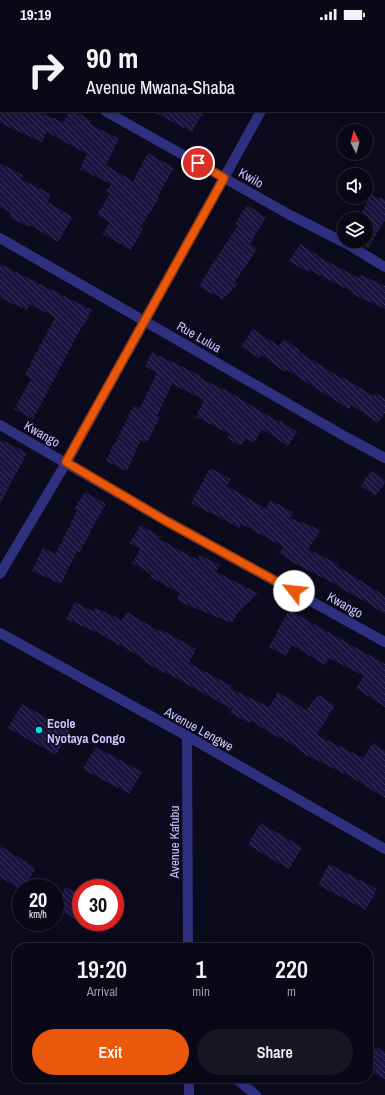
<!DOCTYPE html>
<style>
body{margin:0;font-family:"Archivo Narrow",sans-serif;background:#171623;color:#f1f3f6;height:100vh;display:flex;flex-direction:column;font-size:15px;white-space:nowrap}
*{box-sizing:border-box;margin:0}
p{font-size:13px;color:#999aa1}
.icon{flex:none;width:22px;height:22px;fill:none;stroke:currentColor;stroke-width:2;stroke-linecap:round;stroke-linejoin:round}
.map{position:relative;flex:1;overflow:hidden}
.sheet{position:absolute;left:12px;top:915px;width:361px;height:140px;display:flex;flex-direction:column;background:#090816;border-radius:16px;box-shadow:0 2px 10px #0003,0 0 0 1px #292935}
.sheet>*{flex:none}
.banner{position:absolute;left:0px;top:0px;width:385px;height:84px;box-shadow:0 2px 10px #0003,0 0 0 1px #292935;background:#090816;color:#f1f3f6;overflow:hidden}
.needle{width:26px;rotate:354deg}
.fabs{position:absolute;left:337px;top:96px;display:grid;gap:8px}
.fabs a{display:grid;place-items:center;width:36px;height:36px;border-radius:50%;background:#090816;box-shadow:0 2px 10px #0003,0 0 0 1px #292935;font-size:20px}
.speed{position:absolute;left:12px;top:851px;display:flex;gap:8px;font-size:20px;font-weight:700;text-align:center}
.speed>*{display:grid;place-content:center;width:52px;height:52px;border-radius:50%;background:#090816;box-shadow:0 2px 10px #0003,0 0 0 1px #292935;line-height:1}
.speed small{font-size:10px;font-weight:400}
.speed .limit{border:6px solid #d22;background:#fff;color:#111}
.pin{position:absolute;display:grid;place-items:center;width:34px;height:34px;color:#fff;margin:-17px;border:2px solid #fff;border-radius:50%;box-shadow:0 1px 4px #0007}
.me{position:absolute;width:44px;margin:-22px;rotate:299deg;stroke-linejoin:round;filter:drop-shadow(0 0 3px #0008)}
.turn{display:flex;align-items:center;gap:14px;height:84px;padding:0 20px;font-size:18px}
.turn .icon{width:52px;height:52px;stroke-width:2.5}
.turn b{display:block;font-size:28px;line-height:34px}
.eta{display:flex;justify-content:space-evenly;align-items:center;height:68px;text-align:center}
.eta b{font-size:24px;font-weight:600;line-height:28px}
.action{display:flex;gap:8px;margin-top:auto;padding:8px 20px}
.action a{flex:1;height:46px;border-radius:24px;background:#ea580c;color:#fff;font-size:16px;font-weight:600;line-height:46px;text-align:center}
.action a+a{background:#171623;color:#f1f3f6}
.status{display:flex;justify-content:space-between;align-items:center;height:28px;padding:0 20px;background:#090816;direction:ltr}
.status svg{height:11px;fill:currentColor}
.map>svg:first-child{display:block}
.building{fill:url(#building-back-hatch)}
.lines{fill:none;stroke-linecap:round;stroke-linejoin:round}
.minor{stroke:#303081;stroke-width:10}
.route-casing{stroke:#983908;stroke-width:10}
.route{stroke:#ea580c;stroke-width:7}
.poi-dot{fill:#00e2f0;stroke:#0c0a1d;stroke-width:1.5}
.labels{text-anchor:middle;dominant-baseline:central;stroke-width:3;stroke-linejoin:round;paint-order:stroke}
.street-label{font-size:13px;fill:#cac5ff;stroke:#0c0a1d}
.poi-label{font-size:13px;font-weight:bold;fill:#cac5ff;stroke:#0c0a1d;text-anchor:start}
</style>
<div class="status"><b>19:19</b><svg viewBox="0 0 49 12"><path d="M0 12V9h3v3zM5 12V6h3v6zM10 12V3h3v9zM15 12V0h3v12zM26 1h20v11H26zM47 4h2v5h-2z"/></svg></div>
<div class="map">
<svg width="385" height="1067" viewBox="0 0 385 1067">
<defs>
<pattern id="building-back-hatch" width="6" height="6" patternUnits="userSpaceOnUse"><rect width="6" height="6" fill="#1b1440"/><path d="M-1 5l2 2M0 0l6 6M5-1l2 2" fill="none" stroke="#3b355d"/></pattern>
</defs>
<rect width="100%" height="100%" fill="#0c0a1d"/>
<g class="building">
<polygon points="0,83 38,83 63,94 70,83 74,83 92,93 90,96 119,111 106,137 133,153 148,125 174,140 158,168 159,170 140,200 143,201 131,222 103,206 110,194 97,187 110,165 106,163 111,156 80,141 87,126 47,104 42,114 0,95"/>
<polygon points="151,83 204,83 192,104"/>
<polygon points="0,135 23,147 21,151 51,166 47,174 73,189 58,214 30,197 29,199 9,189 11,185 0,179"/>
<polygon points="370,167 380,170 385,172 385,192 368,221 366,220 366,191 359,191"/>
<polygon points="247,177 266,189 250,216 257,221 235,254 238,256 223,271 199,259 208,243 238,197 235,196"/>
<polygon points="300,216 318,227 317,228 359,250 361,247 385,258 385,281 352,266 353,264 309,242 308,244 289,233"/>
<polygon points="0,236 92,282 83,299 82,298 33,391 14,381 31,351 25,347 55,289 29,276 27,282 0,270"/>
<polygon points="253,301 279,318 284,311 301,323 299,324 341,350 342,349 374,368 376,365 385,371 385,385 378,395 352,377 349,381 287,342 285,344 261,327 259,330 241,319"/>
<polygon points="152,324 201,348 200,350 237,368 236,368 279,394 280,393 297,404 288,418 262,401 254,415 246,411 241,418 227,410 230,406 196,389 204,372 172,356 157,388 160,389 147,415 141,412 127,443 106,433 114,415 115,416 134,377 140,380 157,345 145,338"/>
<polygon points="0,411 27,425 0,476"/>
<polygon points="210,440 231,451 227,458 266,481 270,472 293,484 290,490 321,502 308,521 338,536 337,538 385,568 385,586 356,568 355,569 335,556 292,534 279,525 283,519 242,496 239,500 212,485 212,486 191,475"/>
<polygon points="371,443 385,452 385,455 376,468 361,458"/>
<polygon points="85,464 106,476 95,495 80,524 77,523 61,556 32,543 43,520 56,526 77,483 74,481"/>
<polygon points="140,497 161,509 159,511 198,532 200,527 220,537 216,544 258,565 238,585 232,595 192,579 177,572 180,565 150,549 151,546 132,535 140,521 130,515"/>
<polygon points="75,574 94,584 96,580 122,592 127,584 159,603 160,601 196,621 189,635 232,658 231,661 269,679 278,664 306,682 318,667 335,677 317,707 363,730 372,715 385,723 385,770 349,748 306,727 280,708 279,710 251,693 250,695 230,685 232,681 165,644 164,645 143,633 144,631 102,607 66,591"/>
<polygon points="289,582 385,636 385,679 356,660 364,648 329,630 325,637 292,617 286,628 269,619"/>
<polygon points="22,676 70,703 56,727 8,700"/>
<polygon points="96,719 142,744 129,766 83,741"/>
<polygon points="260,795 302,819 289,841 248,817"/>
<polygon points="0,818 36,840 24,860 21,860 21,862 0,849"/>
<polygon points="329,836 377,861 366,882 318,857"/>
<polygon points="65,859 81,867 81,894 55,880 55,877"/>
<polygon points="368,1015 385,1024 385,1051 368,1042"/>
</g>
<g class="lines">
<g class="minor">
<polyline points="292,0 294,1"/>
<polyline points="307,1 307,0"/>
<polyline points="0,23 1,24"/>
<polyline points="384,51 385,51"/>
<polyline points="105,83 290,187 347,216 385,239"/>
<polyline points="0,210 346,409 385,430"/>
<polyline points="0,397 166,493 385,614"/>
<polyline points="0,546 66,435 261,83"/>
<polyline points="0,605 187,708 385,821"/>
<polyline points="187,708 188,920"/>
<polyline points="189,1050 189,1067"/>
<polyline points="235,1050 256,1067"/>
</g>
</g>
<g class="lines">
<defs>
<polyline id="route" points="198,135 224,150 66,434 166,493 294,563"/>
</defs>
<use href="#route" class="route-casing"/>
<use href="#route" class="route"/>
</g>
<circle class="poi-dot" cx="39" cy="702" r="4"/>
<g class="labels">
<g class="street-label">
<text transform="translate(251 150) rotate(29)">Kwilo</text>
<text transform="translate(199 309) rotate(30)">Rue Lulua</text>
<text transform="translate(42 406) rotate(29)">Kwango</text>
<text transform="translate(345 577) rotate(29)">Kwango</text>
<text transform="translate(199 701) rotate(29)">Avenue Lengwe</text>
<text transform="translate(174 814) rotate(-90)">Avenue Kafubu</text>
</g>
<g class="poi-label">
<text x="47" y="695">Ecole<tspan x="47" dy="15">Nyotaya Congo</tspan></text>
</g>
</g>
</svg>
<div class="fabs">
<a><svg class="needle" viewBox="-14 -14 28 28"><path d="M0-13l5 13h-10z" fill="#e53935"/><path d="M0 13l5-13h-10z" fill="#999aa1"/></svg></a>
<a><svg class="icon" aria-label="sound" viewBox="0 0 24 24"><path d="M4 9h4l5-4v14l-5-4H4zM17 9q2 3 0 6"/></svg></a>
<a><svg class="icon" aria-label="layers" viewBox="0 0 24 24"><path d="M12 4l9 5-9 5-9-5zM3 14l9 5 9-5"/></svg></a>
</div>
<div class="speed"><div>20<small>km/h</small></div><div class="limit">30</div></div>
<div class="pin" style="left:198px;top:135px;background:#d93025"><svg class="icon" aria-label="arrive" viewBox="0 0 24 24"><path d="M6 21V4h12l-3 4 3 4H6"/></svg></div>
<svg class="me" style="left:294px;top:563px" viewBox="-20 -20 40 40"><circle r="19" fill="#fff"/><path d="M0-13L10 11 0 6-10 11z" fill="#ea580c"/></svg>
<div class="banner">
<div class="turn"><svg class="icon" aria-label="right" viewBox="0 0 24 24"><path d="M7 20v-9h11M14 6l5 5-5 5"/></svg><div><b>90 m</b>Avenue Mwana-Shaba</div></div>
</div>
<section class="sheet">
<div class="eta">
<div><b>19:20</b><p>Arrival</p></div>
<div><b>1</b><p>min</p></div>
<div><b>220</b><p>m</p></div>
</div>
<div class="action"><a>Exit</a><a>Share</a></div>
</section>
</div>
